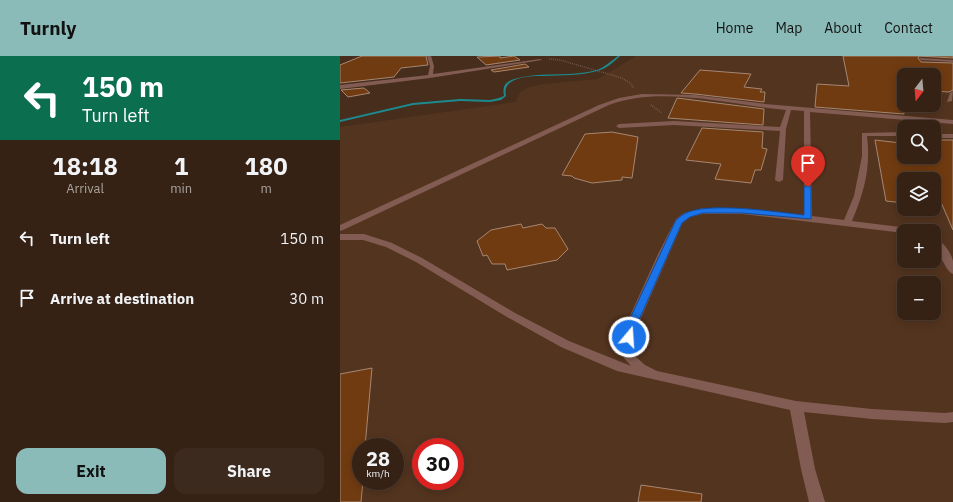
<!DOCTYPE html>
<meta charset="utf-8">
<style>
body{margin:0;font-family:"IBM Plex Sans",sans-serif;background:#3d2a1e;color:#f1f3f6;height:100vh;display:flex;flex-direction:column;font-size:15px;white-space:nowrap}
*{box-sizing:border-box;margin:0}
p{font-size:13px;color:#aaa4a0}
.icon{flex:none;width:22px;height:22px;fill:none;stroke:currentColor;stroke-width:2;stroke-linecap:round;stroke-linejoin:round}
.map{position:relative;flex:1;overflow:hidden}
.sheet{display:flex;flex-direction:column;background:#352215;width:340px}
.sheet>*{flex:none}
.top-card{background:#0b6e4f;color:#fff;overflow:hidden}
.needle{width:26px;rotate:196deg}
.fabs{position:absolute;left:557px;top:12px;display:grid;gap:8px}
.fabs a{display:grid;place-items:center;width:44px;height:44px;border-radius:8px;background:#352215;box-shadow:0 2px 10px #0003,0 0 0 1px #4f3f34;font-size:20px}
.speed{position:absolute;left:12px;top:382px;display:flex;gap:8px;font-size:20px;font-weight:700;text-align:center}
.speed>*{display:grid;place-content:center;width:52px;height:52px;border-radius:50%;background:#352215;box-shadow:0 2px 10px #0003,0 0 0 1px #4f3f34;line-height:1}
.speed small{font-size:10px;font-weight:400}
.speed .limit{border:6px solid #d22;background:#fff;color:#111}
.pin{position:absolute;display:grid;place-items:center;width:34px;height:34px;color:#fff;margin:-41px -17px;border-radius:50% 50% 50% 0;rotate:-45deg;box-shadow:0 0 4px #0007}
.pin .icon{rotate:45deg}
.me{position:absolute;width:44px;margin:-22px;rotate:18deg;stroke-linejoin:round;filter:drop-shadow(0 0 3px #0008)}
.turn{display:flex;align-items:center;gap:14px;height:84px;padding:0 16px;font-size:18px}
.turn .icon{width:52px;height:52px;stroke-width:2.5}
.turn b{display:block;font-size:28px;line-height:34px}
.eta{display:flex;justify-content:space-evenly;align-items:center;height:68px;text-align:center}
.eta b{font-size:24px;font-weight:800;line-height:28px}
.cta{display:flex;gap:8px;margin-top:auto;padding:8px 16px}
.cta a{flex:1;height:46px;border-radius:12px;background:#8bbbb9;color:#111;font-size:16px;font-weight:800;line-height:46px;text-align:center}
.cta a+a{background:#3d2a1e;color:#f1f3f6}
ul{padding:0;list-style:none}
li{display:flex;align-items:center;gap:12px;height:60px;padding:0 16px}
li div{flex:1}
li b{display:block;font-size:15px}
li em{font-style:normal}
header{display:flex;align-items:center;gap:24px;box-sizing:border-box;height:56px;padding:0 20px;background:#8bbbb9;color:#111}
header strong{font-size:19px}
nav{display:flex;gap:22px;margin-inline-start:auto;font-size:14px}
main{display:flex;flex:1;min-height:0}
.map>svg:first-child{display:block}
.built{fill:#53341f;fill-rule:evenodd}
.lines{fill:none;stroke-linecap:round;stroke-linejoin:round}
.stream{fill:#1c8a8f;fill-rule:evenodd}
.building{fill:#703b11;stroke:#a68773}
.path{stroke:#927b6d;stroke-width:1.5;stroke-dasharray:0.5 1.5;stroke-linecap:butt}
.minor{fill:#825c53;fill-rule:evenodd}
.route{fill:#1a73e8;stroke:#114b97}
</style>
<header>
<strong>Turnly</strong>
<nav><a>Home</a><a>Map</a><a>About</a><a>Contact</a></nav>
</header>
<main>
<section class="sheet">
<div class="top-card">
<div class="turn"><svg class="icon" aria-label="left" viewBox="0 0 24 24"><path d="M17 20v-9H6M10 6l-5 5 5 5"/></svg><div><b>150 m</b>Turn left</div></div>
</div>
<div class="eta">
<div><b>18:18</b><p>Arrival</p></div>
<div><b>1</b><p>min</p></div>
<div><b>180</b><p>m</p></div>
</div>
<ul>
<li><svg class="icon" aria-label="left" viewBox="0 0 24 24"><path d="M17 20v-9H6M10 6l-5 5 5 5"/></svg><div><b>Turn left</b></div><em>150 m</em></li>
<li><svg class="icon" aria-label="arrive" viewBox="0 0 24 24"><path d="M6 21V4h12l-3 4 3 4H6"/></svg><div><b>Arrive at destination</b></div><em>30 m</em></li>
</ul>
<div class="cta"><a>Exit</a><a>Share</a></div>
</section>
<div class="map">
<svg width="613" height="446" viewBox="0 0 613 446">
<rect width="100%" height="100%" fill="#472d1c"/>
<path class="built" d="M296,0H613V446H0V71L175,46L181,35L190,31L204,28L258,23ZM564,19H594V49H564ZM564,71H594V101H564ZM564,123H594V153H564ZM564,175H594V205H564ZM564,227H594V257H564ZM21,391H55V425H21ZM81,391H115V425H81Z"/>
<g class="lines">
<path class="stream" d="M278,0H280C274,6 266,13 257,15C240,20 222,19 204,20C194,20 180,20 171,26C165,30 165,35 166,40L161,44L150,46L120,45L73,49L0,66V64L73,47L120,43L150,44L159,42L164,40C163,34 163,29 168,26C172,23 178,22 183,21C207,16 233,21 257,14C265,11 271,5 278,0Z"/>
</g>
<g class="building">
<polygon points="22,0 86,0 88,9 61,12 54,21 0,27 0,9"/>
<polygon points="160,0 160,2 174,0 180,4 146,9 137,1"/>
<polygon points="503,0 613,0 613,2 579,0 578,2 581,6 613,7 613,34 609,36 594,35 594,19 564,18 564,58 475,51 477,28 509,30"/>
<polygon points="185,8 189,11 154,16 151,14"/>
<polygon points="360,14 411,18 404,31 422,33 420,36 425,36 424,46 355,38 341,37"/>
<polygon points="24,32 30,37 8,41 1,34"/>
<polygon points="337,42 424,53 423,69 328,62"/>
<polygon points="362,72 423,76 422,92 427,93 421,114 415,114 411,127 375,123 381,108 346,104"/>
<polygon points="272,76 298,81 292,122 282,121 282,124 252,127 234,122 232,120 222,119 245,78"/>
<polygon points="535,84 561,87 564,101 594,101 594,84 613,84 613,174 594,130 594,123 564,123 564,147 546,145"/>
<polygon points="181,168 183,172 202,168 206,172 215,172 228,193 217,204 167,214 165,208 152,208 147,199 143,200 137,185 151,174"/>
<polygon points="32,312 25,391 21,391 21,425 23,425 21,446 0,446 0,318"/>
<polygon points="301,429 362,438 361,446 298,446"/>
</g>
<g class="lines">
<g class="path">
<polyline points="209,3 220,4 282,22 290,27 294,32"/>
<polyline points="311,49 322,57"/>
</g>
<g class="minor">
<polygon points="87,0 91,0 94,10 93,18 200,3 202,4 90,22 0,33 0,29 88,19 90,10"/>
<polygon points="579,2 613,4 613,6 581,4"/>
<polygon points="613,35 612,45 607,46 610,37"/>
<path d="M302,38L355,39L425,48L613,64V68L470,56L472,160L504,164L514,140L522,100V77L564,76V80H527C531,112 524,136 512,165L568,172L572,175H564V177L402,158H363L350,161L343,166L297,271L293,290L295,300L305,309L317,315L456,345L532,353L605,357L613,356V366L605,367L532,363L464,356L475,413L485,446H469L461,413L450,354L277,315L221,291L167,261L76,206L46,191L23,184H0V178H24L52,187L82,202L175,257L229,285L291,310L284,302L281,290L285,271L318,198L336,163L344,157L363,152H402L464,159V55L451,54L446,73L443,124L439,126L435,124L440,75L334,69L279,72L276,70L279,68L334,65L440,71L446,54C391,49 321,29 269,49L3,174L0,175V169L259,49L279,42Z"/>
<rect x="594" y="78" width="19" height="4"/>
<path d="M594,182C602,184 611,196 613,205C613,208 613,214 613,218C606,216 600,197 594,190Z"/>
</g>
</g>
<path class="route" d="M468,129L471,131V163L402,157H363L350,161L342,167L306,248L296,271L294,281L289,284L285,283L284,281L286,271L336,164C339,162 341,159 344,158C366,145 437,156 464,159V131Z"/>
</svg>
<div class="fabs">
<a><svg class="needle" viewBox="-14 -14 28 28"><path d="M0-13l5 13h-10z" fill="#e53935"/><path d="M0 13l5-13h-10z" fill="#aaa4a0"/></svg></a>
<a><svg class="icon" aria-label="search" viewBox="0 0 24 24"><circle cx="10" cy="10" r="6"/><path d="M15 15l6 6"/></svg></a>
<a><svg class="icon" aria-label="layers" viewBox="0 0 24 24"><path d="M12 4l9 5-9 5-9-5zM3 14l9 5 9-5"/></svg></a>
<a>+</a>
<a>−</a>
</div>
<div class="speed"><div>28<small>km/h</small></div><div class="limit">30</div></div>
<div class="pin" style="left:468px;top:131px;background:#d93025"><svg class="icon" aria-label="arrive" viewBox="0 0 24 24"><path d="M6 21V4h12l-3 4 3 4H6"/></svg></div>
<svg class="me" style="left:289px;top:281px" viewBox="-20 -20 40 40"><circle r="17" fill="#1a73e8" stroke="#fff" stroke-width="3"/><path d="M0-11L8 9 0 5-8 9z" fill="#fff"/></svg>
</div>
</main>
